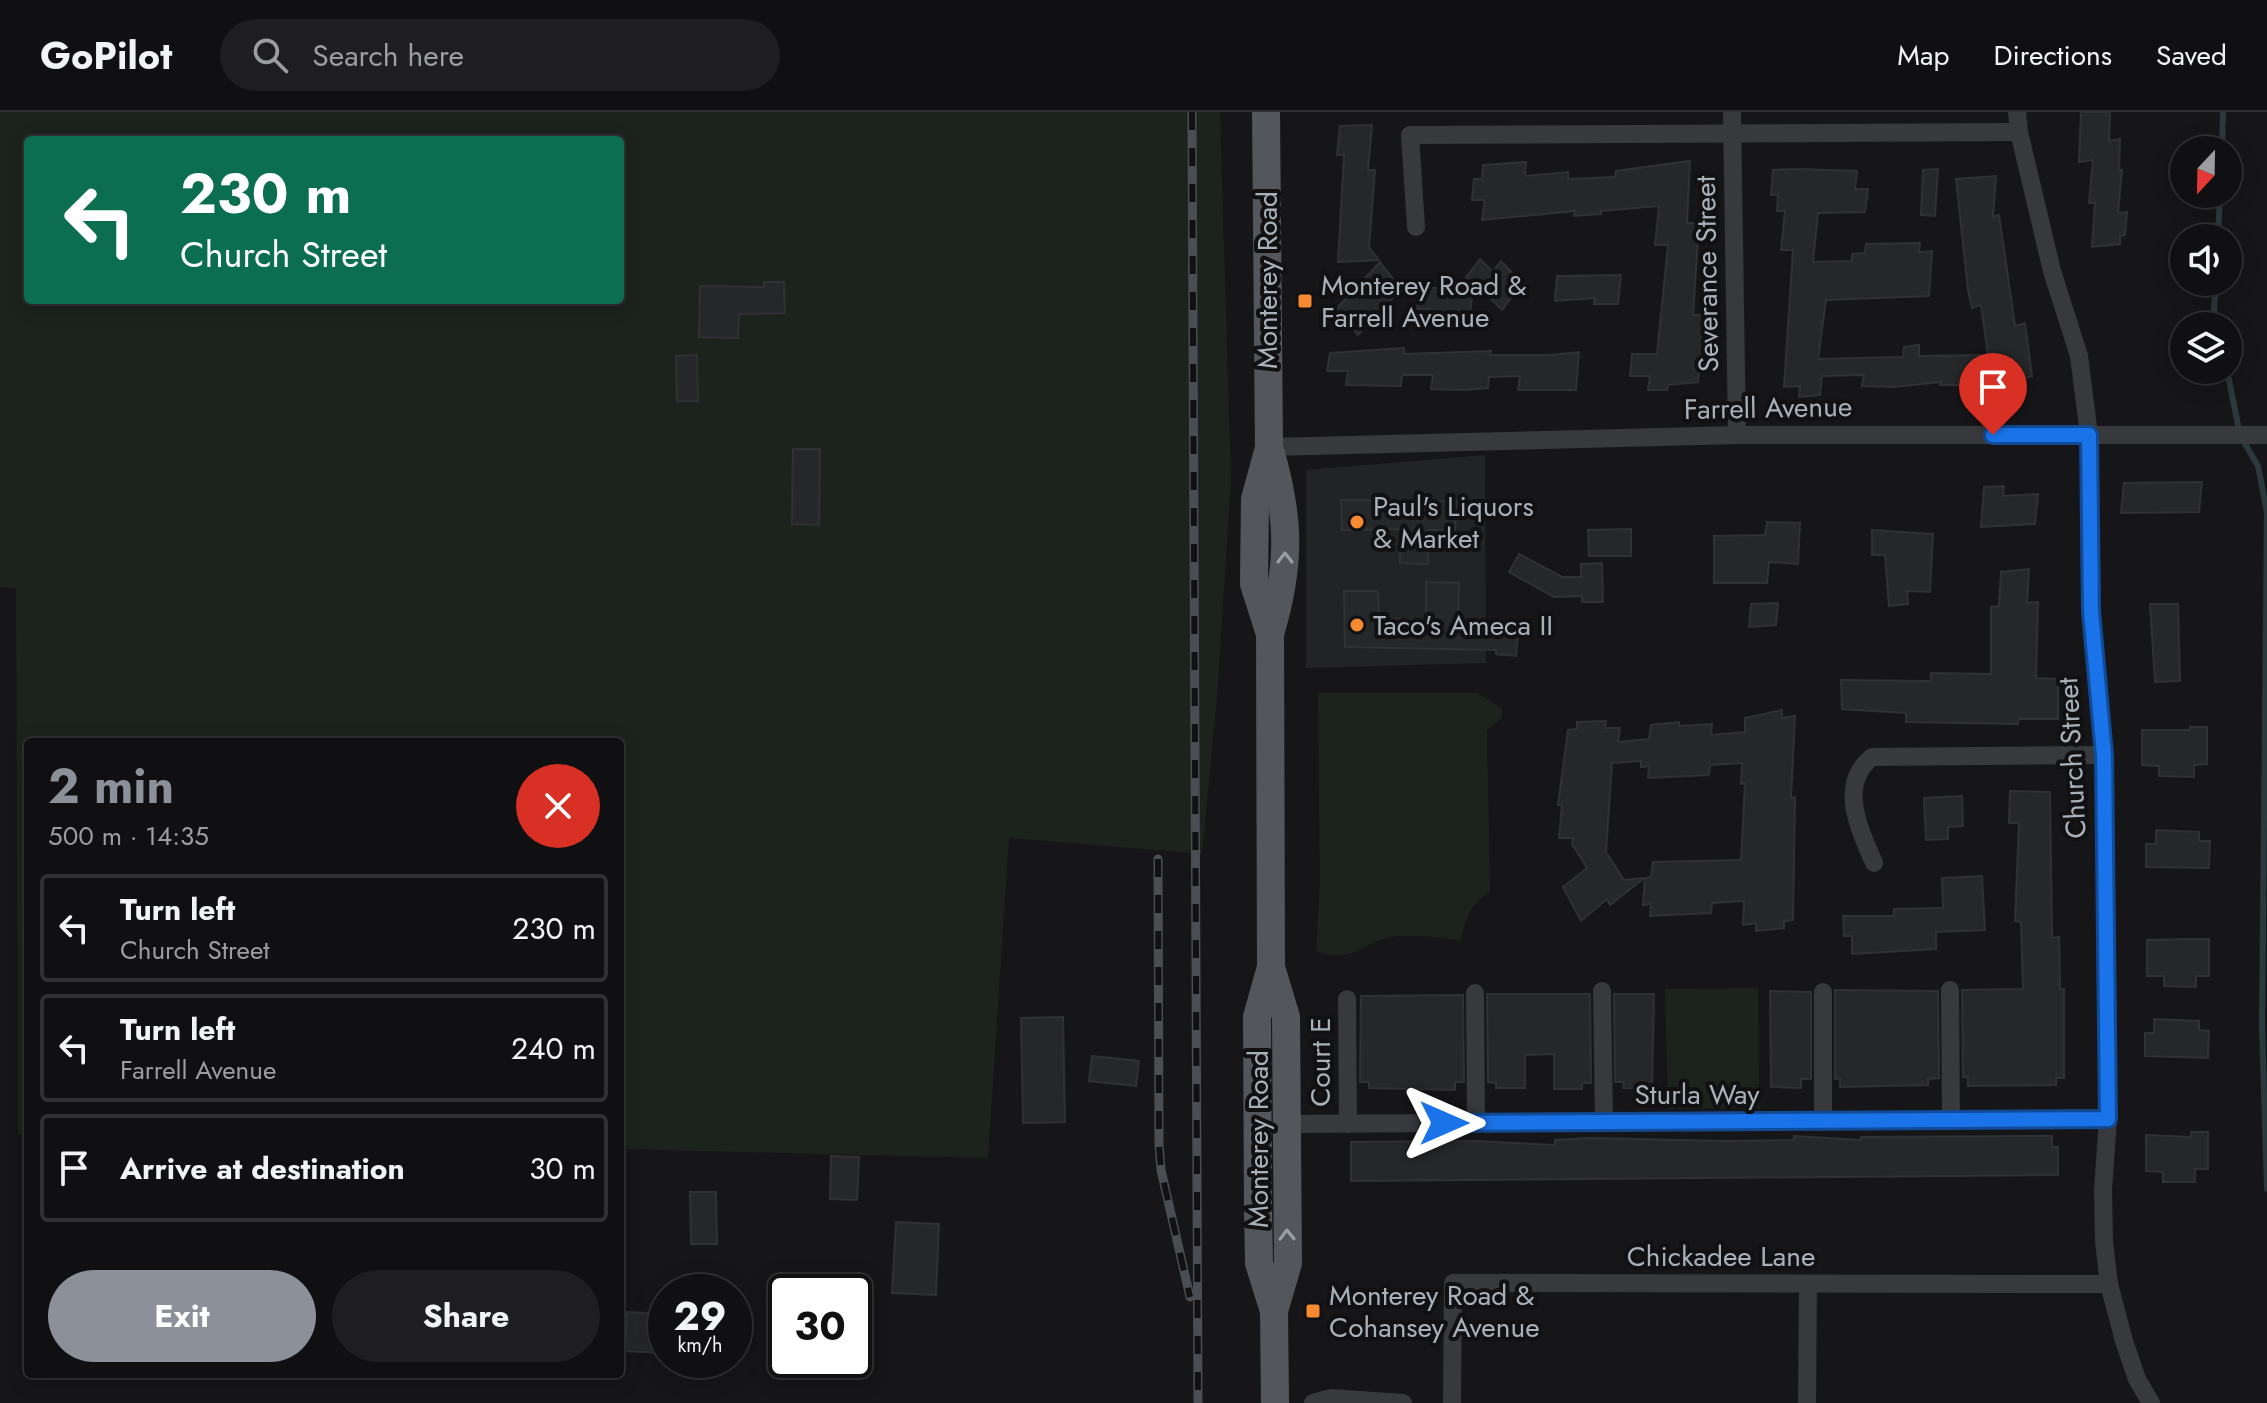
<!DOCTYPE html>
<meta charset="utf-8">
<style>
body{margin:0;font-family:Jost,sans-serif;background:#1e1e20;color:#f1f3f6;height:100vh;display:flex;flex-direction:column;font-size:30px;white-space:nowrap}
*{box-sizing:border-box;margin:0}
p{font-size:26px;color:#9c9d9f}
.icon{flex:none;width:44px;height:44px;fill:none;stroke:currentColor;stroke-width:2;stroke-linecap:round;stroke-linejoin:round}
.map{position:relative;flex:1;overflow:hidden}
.details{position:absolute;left:24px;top:626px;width:600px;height:640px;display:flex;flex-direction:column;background:#101012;border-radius:8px;box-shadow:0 4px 20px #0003,0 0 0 2px #303032}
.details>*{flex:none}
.guide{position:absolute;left:24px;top:24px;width:600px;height:168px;border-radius:8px;box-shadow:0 4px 20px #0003,0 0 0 2px #303032;background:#0b6e4f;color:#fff;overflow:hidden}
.needle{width:52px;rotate:202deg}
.fabs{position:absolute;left:2170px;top:24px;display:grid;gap:16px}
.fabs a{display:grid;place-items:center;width:72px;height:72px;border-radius:50%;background:#101012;box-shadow:0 4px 20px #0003,0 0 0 2px #303032;font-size:40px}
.speed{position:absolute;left:648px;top:1162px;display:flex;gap:16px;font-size:40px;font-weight:700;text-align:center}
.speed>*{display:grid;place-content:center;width:104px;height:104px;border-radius:50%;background:#101012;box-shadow:0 4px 20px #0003,0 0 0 2px #303032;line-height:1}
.speed small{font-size:20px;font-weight:400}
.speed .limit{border:4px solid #111;border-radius:12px;background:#fff;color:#111}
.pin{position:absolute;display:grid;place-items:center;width:68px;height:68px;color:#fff;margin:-82px -34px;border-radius:50% 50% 50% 0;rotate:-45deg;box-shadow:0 0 8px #0007}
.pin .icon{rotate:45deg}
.me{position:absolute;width:88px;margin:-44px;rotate:90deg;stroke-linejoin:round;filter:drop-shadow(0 0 6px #0008)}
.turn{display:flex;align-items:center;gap:28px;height:168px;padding:0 24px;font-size:36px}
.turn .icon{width:104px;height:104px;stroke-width:2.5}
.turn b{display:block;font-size:56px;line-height:68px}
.round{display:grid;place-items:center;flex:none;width:84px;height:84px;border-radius:42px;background:#1e1e20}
.summary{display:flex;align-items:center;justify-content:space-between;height:136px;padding:0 24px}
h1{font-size:48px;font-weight:700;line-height:60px;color:#8c9099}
.cta{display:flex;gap:16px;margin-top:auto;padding:16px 24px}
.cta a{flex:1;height:92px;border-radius:48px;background:#8c9099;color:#fff;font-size:32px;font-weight:700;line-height:92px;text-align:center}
.cta a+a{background:#1e1e20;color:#f1f3f6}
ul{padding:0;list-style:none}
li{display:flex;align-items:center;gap:24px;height:108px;margin:0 16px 12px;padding:0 8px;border:4px solid #303032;border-radius:8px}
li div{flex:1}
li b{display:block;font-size:30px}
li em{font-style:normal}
header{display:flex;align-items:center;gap:48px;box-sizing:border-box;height:112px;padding:0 40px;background:#101012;border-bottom:2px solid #303032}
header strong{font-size:38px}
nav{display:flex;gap:44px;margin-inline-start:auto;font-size:28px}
.search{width:560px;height:72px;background:#1e1e20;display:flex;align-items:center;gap:20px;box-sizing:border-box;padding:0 28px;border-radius:44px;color:#9c9d9f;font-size:30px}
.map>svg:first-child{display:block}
.built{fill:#222325}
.green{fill:#1c231c;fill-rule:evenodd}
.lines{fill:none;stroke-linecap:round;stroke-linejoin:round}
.stream{stroke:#2c393c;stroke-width:6}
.building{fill:#262729;stroke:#303134;stroke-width:2}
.street{stroke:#37393d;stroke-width:18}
.primary{stroke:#53575c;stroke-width:28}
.rail-casing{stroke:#4a4e52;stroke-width:9}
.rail{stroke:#111113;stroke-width:6;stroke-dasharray:18;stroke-linecap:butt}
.oneway{stroke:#979ea6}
.route-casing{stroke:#114b97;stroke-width:20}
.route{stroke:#1a73e8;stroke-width:14}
.poi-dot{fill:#f58a31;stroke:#111113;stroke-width:3}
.labels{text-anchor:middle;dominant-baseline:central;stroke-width:8;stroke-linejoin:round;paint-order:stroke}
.street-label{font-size:28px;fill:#a8b0b8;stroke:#111113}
.poi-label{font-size:28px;fill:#a8b0b8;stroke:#111113;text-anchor:start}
</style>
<header>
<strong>GoPilot</strong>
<div class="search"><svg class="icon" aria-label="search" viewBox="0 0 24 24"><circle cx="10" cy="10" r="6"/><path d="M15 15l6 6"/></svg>Search here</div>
<nav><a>Map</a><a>Directions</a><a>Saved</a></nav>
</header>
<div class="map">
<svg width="2267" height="1291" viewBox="0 0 2267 1291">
<rect width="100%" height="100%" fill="#161618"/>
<polygon class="built" points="1485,343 1486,551 1306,556 1306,358"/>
<g class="green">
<path d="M0,0H1220L1231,369L1217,586L1202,742L1009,726L988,1046L620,1037V630H28V1022H18L16,476L0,475ZM28,28H620V188H28Z"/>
<path d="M1318,581H1477L1502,596V606L1487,618L1490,780C1471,791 1465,807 1461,828C1436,826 1407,820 1383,827C1358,835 1348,852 1316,839L1320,772Z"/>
<polygon points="1758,876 1759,996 1668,997 1665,877"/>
</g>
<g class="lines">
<g class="stream">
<polyline points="2222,38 2223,0"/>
<polyline points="2218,126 2220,82"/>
<polyline points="2216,170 2214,198 2217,214"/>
<polyline points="2227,258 2240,323 2258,354 2267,400 2262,914 2267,1077"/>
</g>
</g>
<g class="building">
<polygon points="2081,0 2110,0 2109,29 2120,27 2119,58 2122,58 2118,101 2127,100 2125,123 2120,124 2120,132 2092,135 2095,91 2089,91 2093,48 2079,50"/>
<polygon points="1372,13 1368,58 1375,58 1369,136 1379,148 1338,150 1344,43 1337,43 1340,14"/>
<polygon points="1690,49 1687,111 1699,111 1693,203 1704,203 1701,235 1706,235 1704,260 1699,261 1698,270 1668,273 1667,278 1648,278 1650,264 1630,264 1632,242 1657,242 1668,133 1655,133 1659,94 1601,99 1601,102 1574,104 1575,99 1482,108 1485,88 1472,88 1474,67 1482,67 1483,53 1526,50 1525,64 1568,60 1568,67 1615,65 1616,59"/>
<polygon points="1797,57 1857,59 1855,77 1868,77 1865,100 1818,101 1813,150 1852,149 1852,142 1865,141 1866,132 1920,131 1919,140 1932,139 1929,184 1826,188 1818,247 1903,245 1904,235 1919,233 1919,244 1988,243 1981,193 1972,196 1968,178 1956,67 1996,64 1993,105 1999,103 2015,214 2025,211 2032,264 2007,271 2006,261 1962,273 1940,273 1941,270 1893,275 1862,274 1864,263 1822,264 1820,283 1799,285 1800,274 1784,275 1793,138 1781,138 1785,99 1777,99 1778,83 1771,83 1773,58"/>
<polygon points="1938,57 1935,104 1921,103 1923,58"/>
<polygon points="1480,147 1493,160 1501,149 1522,171 1502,198 1474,170 1469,209 1428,209 1430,197 1417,197 1420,176 1458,176"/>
<polygon points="1380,150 1401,177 1358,223 1337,196"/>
<polygon points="1621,163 1618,192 1594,192 1595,186 1555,189 1557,164"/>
<polygon points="764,170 784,170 785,201 739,202 738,226 699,225 700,174 764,175"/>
<polygon points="1404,236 1404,242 1491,239 1490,243 1551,243 1579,240 1576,278 1518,278 1520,264 1489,265 1488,276 1465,278 1431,277 1433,263 1402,263 1401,274 1346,273 1348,259 1327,259 1330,241"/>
<polygon points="697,243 698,289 677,289 676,244"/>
<polygon points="793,337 820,337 819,413 792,412"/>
<polygon points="2202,370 2199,400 2121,401 2124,371"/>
<polygon points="2004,374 2003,384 2038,382 2035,412 1981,415 1984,375"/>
<polygon points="1341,388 1456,389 1455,419 1428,418 1428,452 1400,451 1400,417 1342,418"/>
<polygon points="1767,410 1800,411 1798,452 1769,450 1767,471 1714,471 1714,424 1765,423"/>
<polygon points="1631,417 1631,444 1589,444 1588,418"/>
<polygon points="1872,418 1933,422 1930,480 1907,479 1908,492 1889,494 1885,443 1872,443"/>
<polygon points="1519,442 1562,465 1581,465 1581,452 1602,451 1603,490 1582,490 1582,484 1554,485 1509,460"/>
<polygon points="2029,457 2027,491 2038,490 2036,566 2058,567 2058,607 2018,607 2018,612 1906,610 1906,601 1842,597 1841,568 1931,569 1931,561 1991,562 1991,495 1999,494 2001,460"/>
<polygon points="1426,470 1459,471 1458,511 1519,514 1516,544 1496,542 1496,538 1345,535 1344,479 1378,479 1379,506 1426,508"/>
<polygon points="1778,491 1776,513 1749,515 1751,492"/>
<polygon points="2150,492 2178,492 2180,569 2155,570"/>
<polygon points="1782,598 1782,606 1795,604 1791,686 1795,685 1793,808 1784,809 1784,816 1756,819 1756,811 1743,813 1744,789 1712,791 1711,801 1650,804 1651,792 1643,793 1645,766 1651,765 1653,750 1741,748 1745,671 1741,672 1742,651 1710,653 1709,663 1648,666 1649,654 1641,655 1641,649 1612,651 1606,740 1624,768 1644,766 1610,793 1607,787 1581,809 1563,775 1587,756 1572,732 1573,726 1559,726 1562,693 1558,693 1568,618 1577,617 1577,610 1606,609 1605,616 1620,616 1618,630 1649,627 1651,613 1679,610 1679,614 1712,612 1711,623 1745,620 1745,606"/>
<polygon points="2190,615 2207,615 2207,652 2194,653 2194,665 2159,664 2159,654 2142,653 2142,618 2190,618"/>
<polygon points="2010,679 2050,680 2052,826 2059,825 2060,877 2064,877 2064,966 2056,966 2056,973 1968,974 1968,965 1963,965 1962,878 2023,877 2021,810 2015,809 2019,711 2009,711"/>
<polygon points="1962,684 1963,714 1948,715 1948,727 1926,728 1924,686"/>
<polygon points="2156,718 2199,720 2199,729 2210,729 2209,756 2146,755 2146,732 2156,732"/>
<polygon points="1982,764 1985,818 1936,820 1936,837 1852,842 1852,824 1844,824 1843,804 1894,804 1894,797 1943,796 1942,766"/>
<polygon points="2192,827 2209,827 2209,864 2196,864 2196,875 2164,874 2164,864 2147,864 2147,828"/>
<polygon points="1835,878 1938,879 1939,966 1928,967 1928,973 1840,975 1840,967 1835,967"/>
<polygon points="1770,879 1811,880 1811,967 1801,967 1801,976 1771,975"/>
<polygon points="1487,882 1590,882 1591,971 1582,971 1582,977 1554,977 1554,942 1525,943 1525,976 1496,976 1496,971 1488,970"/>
<polygon points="1614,882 1654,882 1652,977 1623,976 1624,970 1615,970"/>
<polygon points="1463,883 1464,970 1455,970 1455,978 1369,976 1369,970 1360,970 1361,884"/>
<polygon points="1063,905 1065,1010 1023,1011 1021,906"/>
<polygon points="2154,907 2199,909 2199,918 2209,919 2208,946 2145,944 2145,921 2154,921"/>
<polygon points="1092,944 1139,949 1136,974 1089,969"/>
<polygon points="2191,1020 2208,1020 2208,1057 2195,1057 2195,1070 2163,1070 2163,1060 2146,1059 2146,1023 2191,1025"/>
<polygon points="1794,1024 1861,1028 1861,1025 2052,1024 2052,1035 2058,1035 2058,1063 1351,1069 1351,1030 1475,1029 1555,1033 1555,1028 1590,1026 1725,1029 1794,1028"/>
<polygon points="831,1044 859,1045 857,1088 830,1087"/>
<polygon points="690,1080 716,1080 717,1132 691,1132"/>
<polygon points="896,1110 939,1112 936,1183 892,1181"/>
<polygon points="627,1200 666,1202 666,1241 625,1239"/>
</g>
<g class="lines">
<g class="street">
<polyline points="1732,0 1737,323"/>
<polyline points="2017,0 2019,20 2052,159 2079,244 2089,323 2091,499 2104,643 2108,1007 2103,1077 2104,1129 2109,1172 2124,1229 2137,1267 2151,1291"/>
<polyline points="1416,115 1410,23 2019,20"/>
<polyline points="1269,335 1737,323 2267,323"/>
<path d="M1874,751C1860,718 1837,673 1872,645L2104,643"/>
<polyline points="1950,878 1951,1008"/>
<polyline points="1602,879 1604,1010"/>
<polyline points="1823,880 1823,1009"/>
<polyline points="1475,881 1476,1011"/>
<polyline points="1347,887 1348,1012"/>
<polyline points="1286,1012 2108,1007"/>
<polyline points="1313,1291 1331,1286 1403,1291"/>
<polyline points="1452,1291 1453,1171 2109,1172"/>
<polyline points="1807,1291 1808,1172"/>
</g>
<g class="primary">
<path d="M1266,0L1269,335C1290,405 1291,452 1270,522L1271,855L1257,905L1258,1095L1259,1151L1274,1199"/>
<polyline points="1269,336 1255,387 1254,472 1270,522"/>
<polyline points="1271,855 1286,905 1288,1151 1274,1199 1275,1291"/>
</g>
<defs>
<g id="rail">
<polyline points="1192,0 1198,1291"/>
<polyline points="1158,747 1159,1032 1161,1058 1190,1185"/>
</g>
</defs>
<use href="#rail" class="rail-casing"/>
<use href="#rail" class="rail"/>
</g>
<defs><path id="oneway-chevron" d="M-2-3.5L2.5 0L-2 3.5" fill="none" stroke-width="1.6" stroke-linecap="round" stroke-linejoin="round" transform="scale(2)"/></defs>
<g class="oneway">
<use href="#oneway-chevron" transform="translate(1285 446) rotate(-90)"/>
<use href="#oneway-chevron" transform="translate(1287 1123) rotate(-91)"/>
</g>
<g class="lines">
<defs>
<polyline id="route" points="1444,1011 2108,1007 2104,643 2091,499 2089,323 1993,323"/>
</defs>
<use href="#route" class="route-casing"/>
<use href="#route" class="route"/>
</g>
<g class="poi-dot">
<rect x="1297" y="181" width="16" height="16" rx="4"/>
<circle cx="1357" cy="410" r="8"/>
<circle cx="1357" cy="513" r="8"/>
<rect x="1305" y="1191" width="16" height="16" rx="4"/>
</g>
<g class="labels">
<g class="street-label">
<text transform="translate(1707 162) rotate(-91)">Severance Street</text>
<text transform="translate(1267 168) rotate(-90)">Monterey Road</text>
<text transform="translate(1768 296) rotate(-1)">Farrell Avenue</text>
<text transform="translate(2072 646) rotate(-93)">Church Street</text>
<text transform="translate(1320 950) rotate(-90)">Court E</text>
<text x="1697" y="982">Sturla Way</text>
<text transform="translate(1258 1027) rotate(-90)">Monterey Road</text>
<text x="1721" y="1144">Chickadee Lane</text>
</g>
<g class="poi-label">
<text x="1321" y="173">Monterey Road &amp;<tspan x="1321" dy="32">Farrell Avenue</tspan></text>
<text x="1373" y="394">Paul's Liquors<tspan x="1373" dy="32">&amp; Market</tspan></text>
<text x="1373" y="513">Taco's Ameca II</text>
<text x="1329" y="1183">Monterey Road &amp;<tspan x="1329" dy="32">Cohansey Avenue</tspan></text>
</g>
</g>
</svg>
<div class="fabs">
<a><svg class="needle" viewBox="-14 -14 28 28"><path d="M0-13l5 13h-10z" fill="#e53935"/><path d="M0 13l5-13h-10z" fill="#9c9d9f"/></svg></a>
<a><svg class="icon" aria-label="sound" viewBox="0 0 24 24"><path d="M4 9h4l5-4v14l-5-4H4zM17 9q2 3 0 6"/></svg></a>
<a><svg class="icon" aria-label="layers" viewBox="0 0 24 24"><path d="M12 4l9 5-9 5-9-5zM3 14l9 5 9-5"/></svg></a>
</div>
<div class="speed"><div>29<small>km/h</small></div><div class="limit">30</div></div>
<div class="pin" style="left:1993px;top:323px;background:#d93025"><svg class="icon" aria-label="arrive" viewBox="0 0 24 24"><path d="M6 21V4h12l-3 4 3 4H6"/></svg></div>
<svg class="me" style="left:1444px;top:1011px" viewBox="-20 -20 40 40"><path d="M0-17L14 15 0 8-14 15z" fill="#1a73e8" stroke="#fff" stroke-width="4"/></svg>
<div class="guide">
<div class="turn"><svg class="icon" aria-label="left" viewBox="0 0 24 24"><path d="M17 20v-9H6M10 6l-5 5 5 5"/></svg><div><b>230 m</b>Church Street</div></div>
</div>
<section class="details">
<div class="summary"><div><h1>2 min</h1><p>500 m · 14:35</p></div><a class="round" style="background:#d93025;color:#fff"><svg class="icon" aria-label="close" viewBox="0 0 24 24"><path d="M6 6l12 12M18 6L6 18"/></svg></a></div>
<ul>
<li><svg class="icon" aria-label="left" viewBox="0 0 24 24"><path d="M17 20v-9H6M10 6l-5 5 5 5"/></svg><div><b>Turn left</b><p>Church Street</p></div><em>230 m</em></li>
<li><svg class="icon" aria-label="left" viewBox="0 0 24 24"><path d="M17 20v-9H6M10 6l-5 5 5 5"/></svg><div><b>Turn left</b><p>Farrell Avenue</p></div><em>240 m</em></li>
<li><svg class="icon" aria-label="arrive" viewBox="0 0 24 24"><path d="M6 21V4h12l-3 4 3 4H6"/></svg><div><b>Arrive at destination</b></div><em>30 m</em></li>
</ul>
<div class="cta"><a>Exit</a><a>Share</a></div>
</section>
</div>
